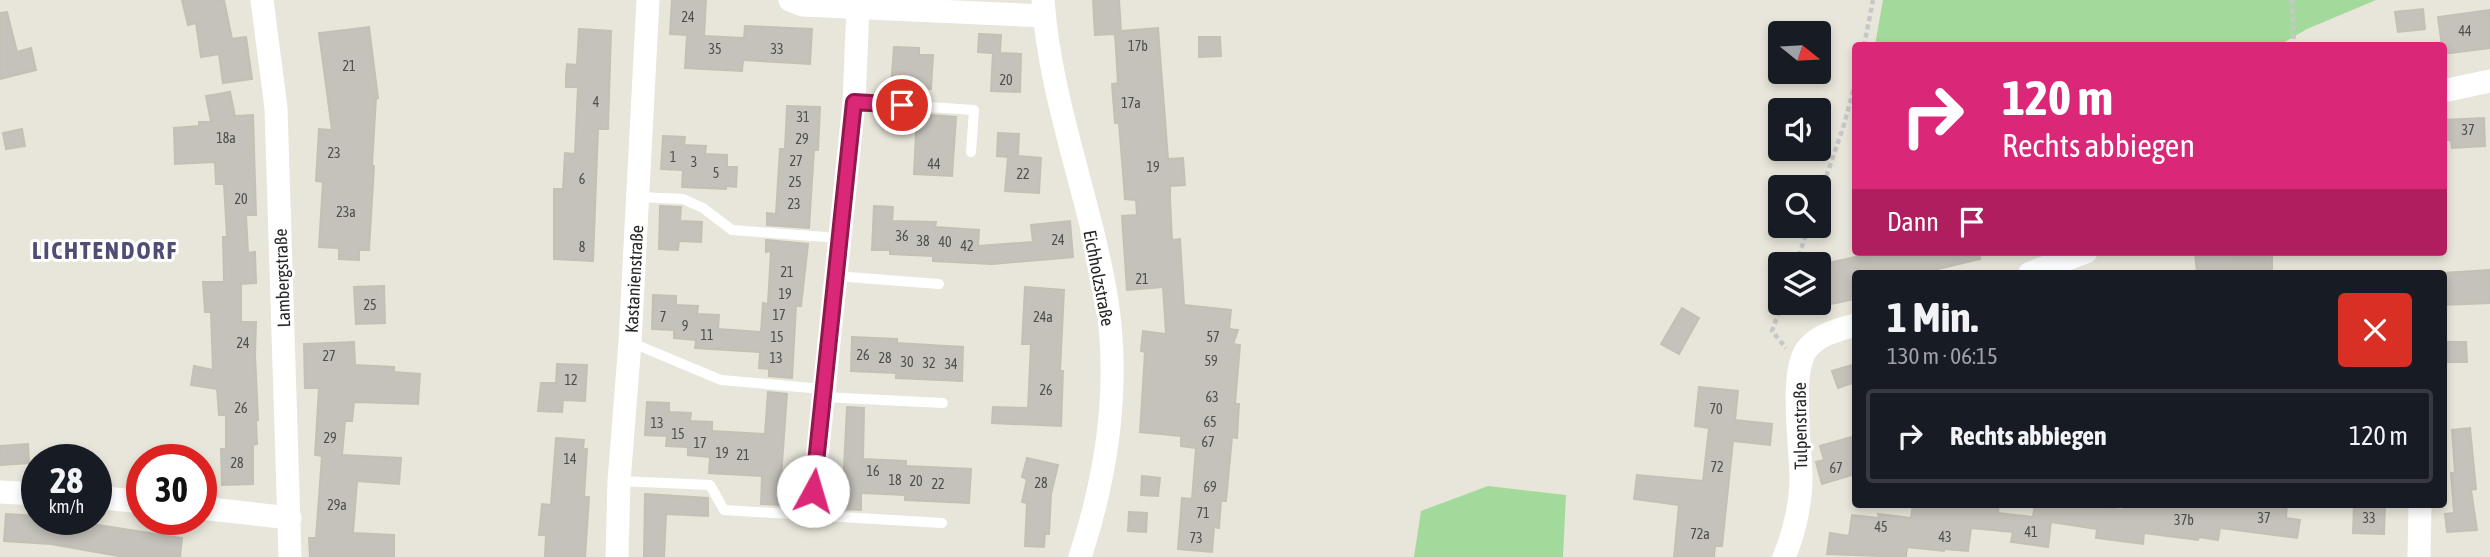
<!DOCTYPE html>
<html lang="de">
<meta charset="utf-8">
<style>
body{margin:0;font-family:"Asap Condensed",sans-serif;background:#20242c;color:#f1f3f6;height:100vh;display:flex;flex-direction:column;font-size:26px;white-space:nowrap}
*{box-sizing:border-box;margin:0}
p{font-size:23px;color:#9ea1a6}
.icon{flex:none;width:38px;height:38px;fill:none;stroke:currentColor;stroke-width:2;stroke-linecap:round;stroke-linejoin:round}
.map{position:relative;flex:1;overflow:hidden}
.panel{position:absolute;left:1852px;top:270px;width:595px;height:238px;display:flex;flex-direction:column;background:#171b24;border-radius:7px;box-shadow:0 4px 10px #0003}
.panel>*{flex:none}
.hud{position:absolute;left:1852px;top:42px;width:595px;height:214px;border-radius:7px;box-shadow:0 4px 10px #0003;background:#db2777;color:#fff;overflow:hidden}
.needle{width:46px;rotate:108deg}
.buttons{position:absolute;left:1768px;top:21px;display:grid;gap:14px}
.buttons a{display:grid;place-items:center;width:63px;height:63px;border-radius:7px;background:#171b24;box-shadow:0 4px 10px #0003;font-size:35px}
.speed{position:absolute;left:21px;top:444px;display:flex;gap:14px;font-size:35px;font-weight:700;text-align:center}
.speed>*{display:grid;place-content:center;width:91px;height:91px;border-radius:50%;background:#171b24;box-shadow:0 4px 10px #0003;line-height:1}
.speed small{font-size:18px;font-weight:400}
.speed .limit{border:10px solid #d22;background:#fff;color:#111}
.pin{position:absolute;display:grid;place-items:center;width:60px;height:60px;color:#fff;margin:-30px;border:4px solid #fff;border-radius:50%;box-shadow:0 2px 7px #0007}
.me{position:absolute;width:77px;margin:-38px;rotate:6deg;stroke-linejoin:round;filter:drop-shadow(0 0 5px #0008)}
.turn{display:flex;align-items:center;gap:24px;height:147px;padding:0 35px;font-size:32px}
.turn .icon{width:91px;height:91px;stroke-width:2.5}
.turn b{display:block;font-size:49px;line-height:60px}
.then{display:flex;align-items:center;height:66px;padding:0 35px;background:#0003;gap:14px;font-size:26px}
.round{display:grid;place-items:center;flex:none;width:74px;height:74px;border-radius:7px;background:#20242c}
.headline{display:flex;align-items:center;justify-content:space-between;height:119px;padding:0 35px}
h1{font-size:42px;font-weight:700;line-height:52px}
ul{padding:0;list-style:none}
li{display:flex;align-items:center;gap:21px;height:94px;margin:0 14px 10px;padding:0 21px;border:4px solid #363941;border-radius:7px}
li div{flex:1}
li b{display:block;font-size:26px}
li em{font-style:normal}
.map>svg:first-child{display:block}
.green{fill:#a2da9b}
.building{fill:#c4c2ba;stroke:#c3c1b4;stroke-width:2}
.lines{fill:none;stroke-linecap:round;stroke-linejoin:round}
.path{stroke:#c7c7c7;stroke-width:4.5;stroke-dasharray:5 3.5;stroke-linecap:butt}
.service{stroke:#fff;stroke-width:10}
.minor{stroke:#fff;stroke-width:23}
.route-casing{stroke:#8e194d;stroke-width:18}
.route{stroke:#db2777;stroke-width:12}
.labels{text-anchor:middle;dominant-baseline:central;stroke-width:6;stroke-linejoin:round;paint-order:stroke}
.number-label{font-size:14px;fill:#4e4e4c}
.street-label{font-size:18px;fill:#272727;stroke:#fff}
.district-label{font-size:24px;font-weight:bold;letter-spacing:2px;fill:#4f4d73;stroke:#fff}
</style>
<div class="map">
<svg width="2490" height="557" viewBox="0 0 2490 557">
<rect width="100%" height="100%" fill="#e8e6da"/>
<g class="green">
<polygon points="1883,0 2376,0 2307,29 2283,43 2253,46 1875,45"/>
<polygon points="1488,486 1566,495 1563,557 1414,557 1421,511"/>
</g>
<g class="building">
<polygon points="182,0 224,0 232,39 246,37 252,79 223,83 219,54 201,57 196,23 188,25"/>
<polygon points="672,0 706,0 704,36 744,38 745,26 812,29 810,64 743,60 742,71 685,68 687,35 670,34"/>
<polygon points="1093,0 1119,0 1121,31 1158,28 1168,159 1183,158 1185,185 1170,186 1170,199 1172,240 1180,239 1184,305 1231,310 1229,329 1238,330 1233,344 1240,345 1235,404 1239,404 1237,438 1232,437 1226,501 1221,501 1219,528 1214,527 1212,552 1178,549 1182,498 1192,499 1196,448 1181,446 1181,436 1140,432 1145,352 1141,351 1143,331 1166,334 1163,287 1127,290 1122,216 1137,215 1136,200 1125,199 1119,123 1115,123 1112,84 1118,83 1115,34 1095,35"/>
<polygon points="2423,9 2425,29 2398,32 2395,12"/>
<polygon points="2490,10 2490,48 2443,54 2438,17"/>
<polygon points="7,12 17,52 31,48 36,70 0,79 0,13"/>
<polygon points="369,27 378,98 376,98 372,165 374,166 369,250 359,250 359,260 339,259 339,248 319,247 323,182 316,181 319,129 332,130 319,33"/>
<polygon points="579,29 611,31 608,129 598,129 593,261 554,259 554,189 563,189 565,153 575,154 578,87 566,87 566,77 567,64 577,65"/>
<polygon points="979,34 1001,35 1000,53 1021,54 1020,92 991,91 993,53 978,52"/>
<polygon points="1199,37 1220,37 1221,56 1199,57"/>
<polygon points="894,47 919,48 919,55 933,55 931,89 891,87"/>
<polygon points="230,92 235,116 253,115 256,215 246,215 248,253 255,252 256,283 241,284 241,322 256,322 255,355 258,420 256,421 257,444 253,445 253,484 222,485 221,449 226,449 226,415 219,415 217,389 191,385 194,366 213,370 211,312 205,312 203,282 224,282 223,237 227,237 224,184 216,184 215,162 175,164 174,128 199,126 199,122 211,122 206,96"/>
<polygon points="787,106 820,107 818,150 814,150 809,228 767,225 767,213 776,214 780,149 785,149"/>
<polygon points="917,114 956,117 952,176 914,174"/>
<polygon points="2484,118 2485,146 2452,148 2451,140 2443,140 2443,120"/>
<polygon points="22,129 25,146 6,149 3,133"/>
<polygon points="998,133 1019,134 1018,156 1041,158 1039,193 1005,191 1008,157 997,156"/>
<polygon points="663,136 685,137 684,145 706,146 705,154 727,155 727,167 737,167 736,187 726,186 726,189 682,187 683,170 661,169"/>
<polygon points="660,206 681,207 680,221 702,222 701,242 679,241 678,250 659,249"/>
<polygon points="874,206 893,207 892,221 936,222 935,227 979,230 978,246 1033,242 1031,225 1070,221 1073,257 992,264 933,261 933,256 890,254 890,250 872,250"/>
<polygon points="766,240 808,244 801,306 796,306 792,378 769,376 769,369 759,368 760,352 695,348 696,340 674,338 674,330 652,329 653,295 676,296 676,305 698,306 697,314 719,315 718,329 761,332 763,303 768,304 771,251 766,252"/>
<polygon points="1879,252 1979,252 1980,259 1921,273 1855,273 1855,299 1826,305 1822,287 1818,288 1818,265"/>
<polygon points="2195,252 2233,252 2234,257 2272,255 2272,273 2197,273"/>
<polygon points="2490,270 2490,303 2443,305 2443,273"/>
<polygon points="384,286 385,323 356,324 354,287"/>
<polygon points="1025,287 1064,290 1060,371 1063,371 1061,426 992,423 993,407 1028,408 1031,344 1022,344"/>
<polygon points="1682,308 1699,318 1679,354 1661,344"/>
<polygon points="852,337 897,339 897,343 963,347 962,381 896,378 896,373 851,371"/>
<polygon points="354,342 355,365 394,367 394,372 420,374 418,404 354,402 352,421 345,421 342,455 401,458 399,484 357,481 353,533 394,535 394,557 310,557 309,538 316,538 322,456 315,455 319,388 305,388 304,344"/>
<polygon points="2448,342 2466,342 2467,362 2448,362"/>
<polygon points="557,364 587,365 585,401 563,400 562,412 538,411 541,383 556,383"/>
<polygon points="1855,364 1855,382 1838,388 1832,371"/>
<polygon points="1699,387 1738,391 1735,420 1772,424 1770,445 1733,441 1722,546 1715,546 1714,557 1674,557 1679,505 1634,499 1637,475 1703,481 1709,428 1695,426"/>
<polygon points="768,392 787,394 779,505 761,504 762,476 709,473 710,457 688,455 688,447 666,446 667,436 645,435 647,402 669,403 669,412 691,413 690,421 712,422 712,431 765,434"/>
<polygon points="847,407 864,408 863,459 906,461 906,466 971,469 969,503 905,500 905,495 861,493 861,510 842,509"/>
<polygon points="2470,428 2476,489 2471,490 2477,530 2447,532 2445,514 2454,513 2451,473 2455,473 2452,430"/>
<polygon points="1855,436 1855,474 1822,484 1816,462 1824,460 1820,446"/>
<polygon points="556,438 584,440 583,449 587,449 584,497 589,497 585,557 545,557 546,535 539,535 542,504 551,505"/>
<polygon points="28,444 29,463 0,465 0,446"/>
<polygon points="1027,458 1058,465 1051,494 1049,534 1045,534 1044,547 1025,546 1027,503 1022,502 1027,479 1022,477"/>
<polygon points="1142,476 1160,478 1158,496 1141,495"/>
<polygon points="645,494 708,498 708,516 666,514 664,557 644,557"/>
<polygon points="1913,504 1999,504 1998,513 2033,517 2035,504 2076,504 2123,510 2123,504 2287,504 2286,518 2300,520 2297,538 2220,528 2218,540 2199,537 2198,540 2144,533 2143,544 2096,538 2097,529 2051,522 2048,547 2011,542 2013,532 1971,528 1968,551 1944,549 1944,551 1907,547 1906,557 1827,554 1830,533 1849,536 1852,515 1879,518 1878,514 1911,518"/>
<polygon points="2354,504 2385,504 2384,534 2353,533"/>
<polygon points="1129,512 1147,513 1146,532 1128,531"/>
<polygon points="6,514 37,516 37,520 66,520 182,538 180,557 124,557 51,544 4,541"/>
</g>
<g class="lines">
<g class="path">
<polyline points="2292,0 2294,46"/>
<polyline points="1864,46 1873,0"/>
<polyline points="1818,200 1843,128 1855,84"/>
<polyline points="1796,264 1809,226"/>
<polyline points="1782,303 1772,331 1786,348"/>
</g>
<g class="service">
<polyline points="854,102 974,110 971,152"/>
<polyline points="639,197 683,199 703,208 732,230 839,238"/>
<polyline points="835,276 939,284"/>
<polyline points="630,342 721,380 823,389"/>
<polyline points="822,397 943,403"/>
<polyline points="619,481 710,485 724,510 942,523"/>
</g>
<g class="minor">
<polyline points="262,0 276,108 290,557"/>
<polyline points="790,0 803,5 1044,16"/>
<path d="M1043,0C1050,101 1091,201 1107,301C1120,387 1107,475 1080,557"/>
<polyline points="2443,91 2490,81"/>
<polyline points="2030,273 2086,252"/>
<polyline points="0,492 37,494"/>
<polyline points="96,497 142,502"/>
<polyline points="201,508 290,518"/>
<polyline points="811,515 854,102 858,7"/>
<polyline points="617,557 619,481 630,342 648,0"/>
<path d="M1784,557C1794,534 1801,503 1801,478C1801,446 1789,373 1807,349C1819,334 1838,330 1855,325"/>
<polyline points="2419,557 2420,504"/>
</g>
</g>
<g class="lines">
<defs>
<polyline id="route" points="813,491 854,102 902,105"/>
</defs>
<use href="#route" class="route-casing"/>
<use href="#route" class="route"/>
</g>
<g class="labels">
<g class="number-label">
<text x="688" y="17">24</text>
<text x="2465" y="31">44</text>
<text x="1138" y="46">17b</text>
<text x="715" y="49">35</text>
<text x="777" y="49">33</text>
<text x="349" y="66">21</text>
<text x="1006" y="80">20</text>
<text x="596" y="102">4</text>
<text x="1131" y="103">17a</text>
<text x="803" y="117">31</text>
<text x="2468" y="130">37</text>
<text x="226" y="138">18a</text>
<text x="802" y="139">29</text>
<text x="334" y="153">23</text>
<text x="673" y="157">1</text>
<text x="796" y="161">27</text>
<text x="694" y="162">3</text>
<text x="934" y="164">44</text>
<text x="1153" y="167">19</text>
<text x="716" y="173">5</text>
<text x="1023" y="174">22</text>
<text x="582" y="179">6</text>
<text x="795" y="182">25</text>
<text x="241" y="199">20</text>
<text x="794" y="204">23</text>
<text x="346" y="212">23a</text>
<text x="902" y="236">36</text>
<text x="1058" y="240">24</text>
<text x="923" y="241">38</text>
<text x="945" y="242">40</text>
<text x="967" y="246">42</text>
<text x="582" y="247">8</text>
<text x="787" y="272">21</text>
<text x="1142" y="279">21</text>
<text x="785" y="294">19</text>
<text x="370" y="305">25</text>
<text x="779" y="315">17</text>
<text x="663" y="317">7</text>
<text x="1043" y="317">24a</text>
<text x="685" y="326">9</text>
<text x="707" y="335">11</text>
<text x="777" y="337">15</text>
<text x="1213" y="337">57</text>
<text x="243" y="343">24</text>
<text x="863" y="355">26</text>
<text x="329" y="356">27</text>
<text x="776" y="358">13</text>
<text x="885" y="358">28</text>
<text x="1211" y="361">59</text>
<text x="907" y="362">30</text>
<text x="929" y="363">32</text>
<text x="951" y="364">34</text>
<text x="571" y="380">12</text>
<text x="1046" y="390">26</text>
<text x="1212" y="397">63</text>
<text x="241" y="408">26</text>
<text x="1716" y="409">70</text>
<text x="1210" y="422">65</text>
<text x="657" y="423">13</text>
<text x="678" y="434">15</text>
<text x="330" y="438">29</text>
<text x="1208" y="442">67</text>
<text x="700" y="443">17</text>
<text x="722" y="453">19</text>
<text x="743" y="455">21</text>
<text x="570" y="459">14</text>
<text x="237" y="463">28</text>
<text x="1717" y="467">72</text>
<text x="1836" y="468">67</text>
<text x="873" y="471">16</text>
<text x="895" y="480">18</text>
<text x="916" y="481">20</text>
<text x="1041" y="483">28</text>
<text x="938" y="484">22</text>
<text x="1210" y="487">69</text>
<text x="337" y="505">29a</text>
<text x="1203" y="513">71</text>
<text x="2264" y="518">37</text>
<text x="2369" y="518">33</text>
<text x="2184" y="520">37b</text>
<text x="1881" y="527">45</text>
<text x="2031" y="532">41</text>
<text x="1700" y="534">72a</text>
<text x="1945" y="537">43</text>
<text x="1196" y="538">73</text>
</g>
<g class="street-label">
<text transform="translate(282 278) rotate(-92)">Lambergstraße</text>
<text transform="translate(1099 278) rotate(79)">Eichholzstraße</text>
<text transform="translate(634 279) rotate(-87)">Kastanienstraße</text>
<text transform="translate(1800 426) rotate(-91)">Tulpenstraße</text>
</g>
<g class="district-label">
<text x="105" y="250">LICHTENDORF</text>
</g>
</g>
</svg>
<div class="buttons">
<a><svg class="needle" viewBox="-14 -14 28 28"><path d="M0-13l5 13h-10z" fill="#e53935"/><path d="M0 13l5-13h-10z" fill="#9ea1a6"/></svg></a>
<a><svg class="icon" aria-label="sound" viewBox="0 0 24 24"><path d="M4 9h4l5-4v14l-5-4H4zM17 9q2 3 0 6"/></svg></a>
<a><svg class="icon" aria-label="search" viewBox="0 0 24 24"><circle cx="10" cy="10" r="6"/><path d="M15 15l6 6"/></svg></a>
<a><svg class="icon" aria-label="layers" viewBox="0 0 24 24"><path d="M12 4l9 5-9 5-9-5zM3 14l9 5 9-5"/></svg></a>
</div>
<div class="speed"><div>28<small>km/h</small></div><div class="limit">30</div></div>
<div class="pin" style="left:902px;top:105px;background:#d93025"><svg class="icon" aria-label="arrive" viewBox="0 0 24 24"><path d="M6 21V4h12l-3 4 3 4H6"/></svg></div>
<svg class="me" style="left:813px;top:491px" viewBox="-20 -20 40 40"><circle r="19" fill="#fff"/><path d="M0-13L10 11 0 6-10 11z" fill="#db2777"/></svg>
<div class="hud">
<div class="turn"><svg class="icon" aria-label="right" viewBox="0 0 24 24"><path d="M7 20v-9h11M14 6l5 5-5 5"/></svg><div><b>120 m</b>Rechts abbiegen</div></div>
<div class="then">Dann<svg class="icon" aria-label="arrive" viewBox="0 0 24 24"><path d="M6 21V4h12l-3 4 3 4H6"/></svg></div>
</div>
<section class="panel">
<div class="headline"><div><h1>1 Min.</h1><p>130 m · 06:15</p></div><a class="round" style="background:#d93025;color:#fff"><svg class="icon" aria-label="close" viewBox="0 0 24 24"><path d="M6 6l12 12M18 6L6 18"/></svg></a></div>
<ul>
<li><svg class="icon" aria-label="right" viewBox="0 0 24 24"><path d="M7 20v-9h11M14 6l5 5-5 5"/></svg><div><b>Rechts abbiegen</b></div><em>120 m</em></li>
</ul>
</section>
</div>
